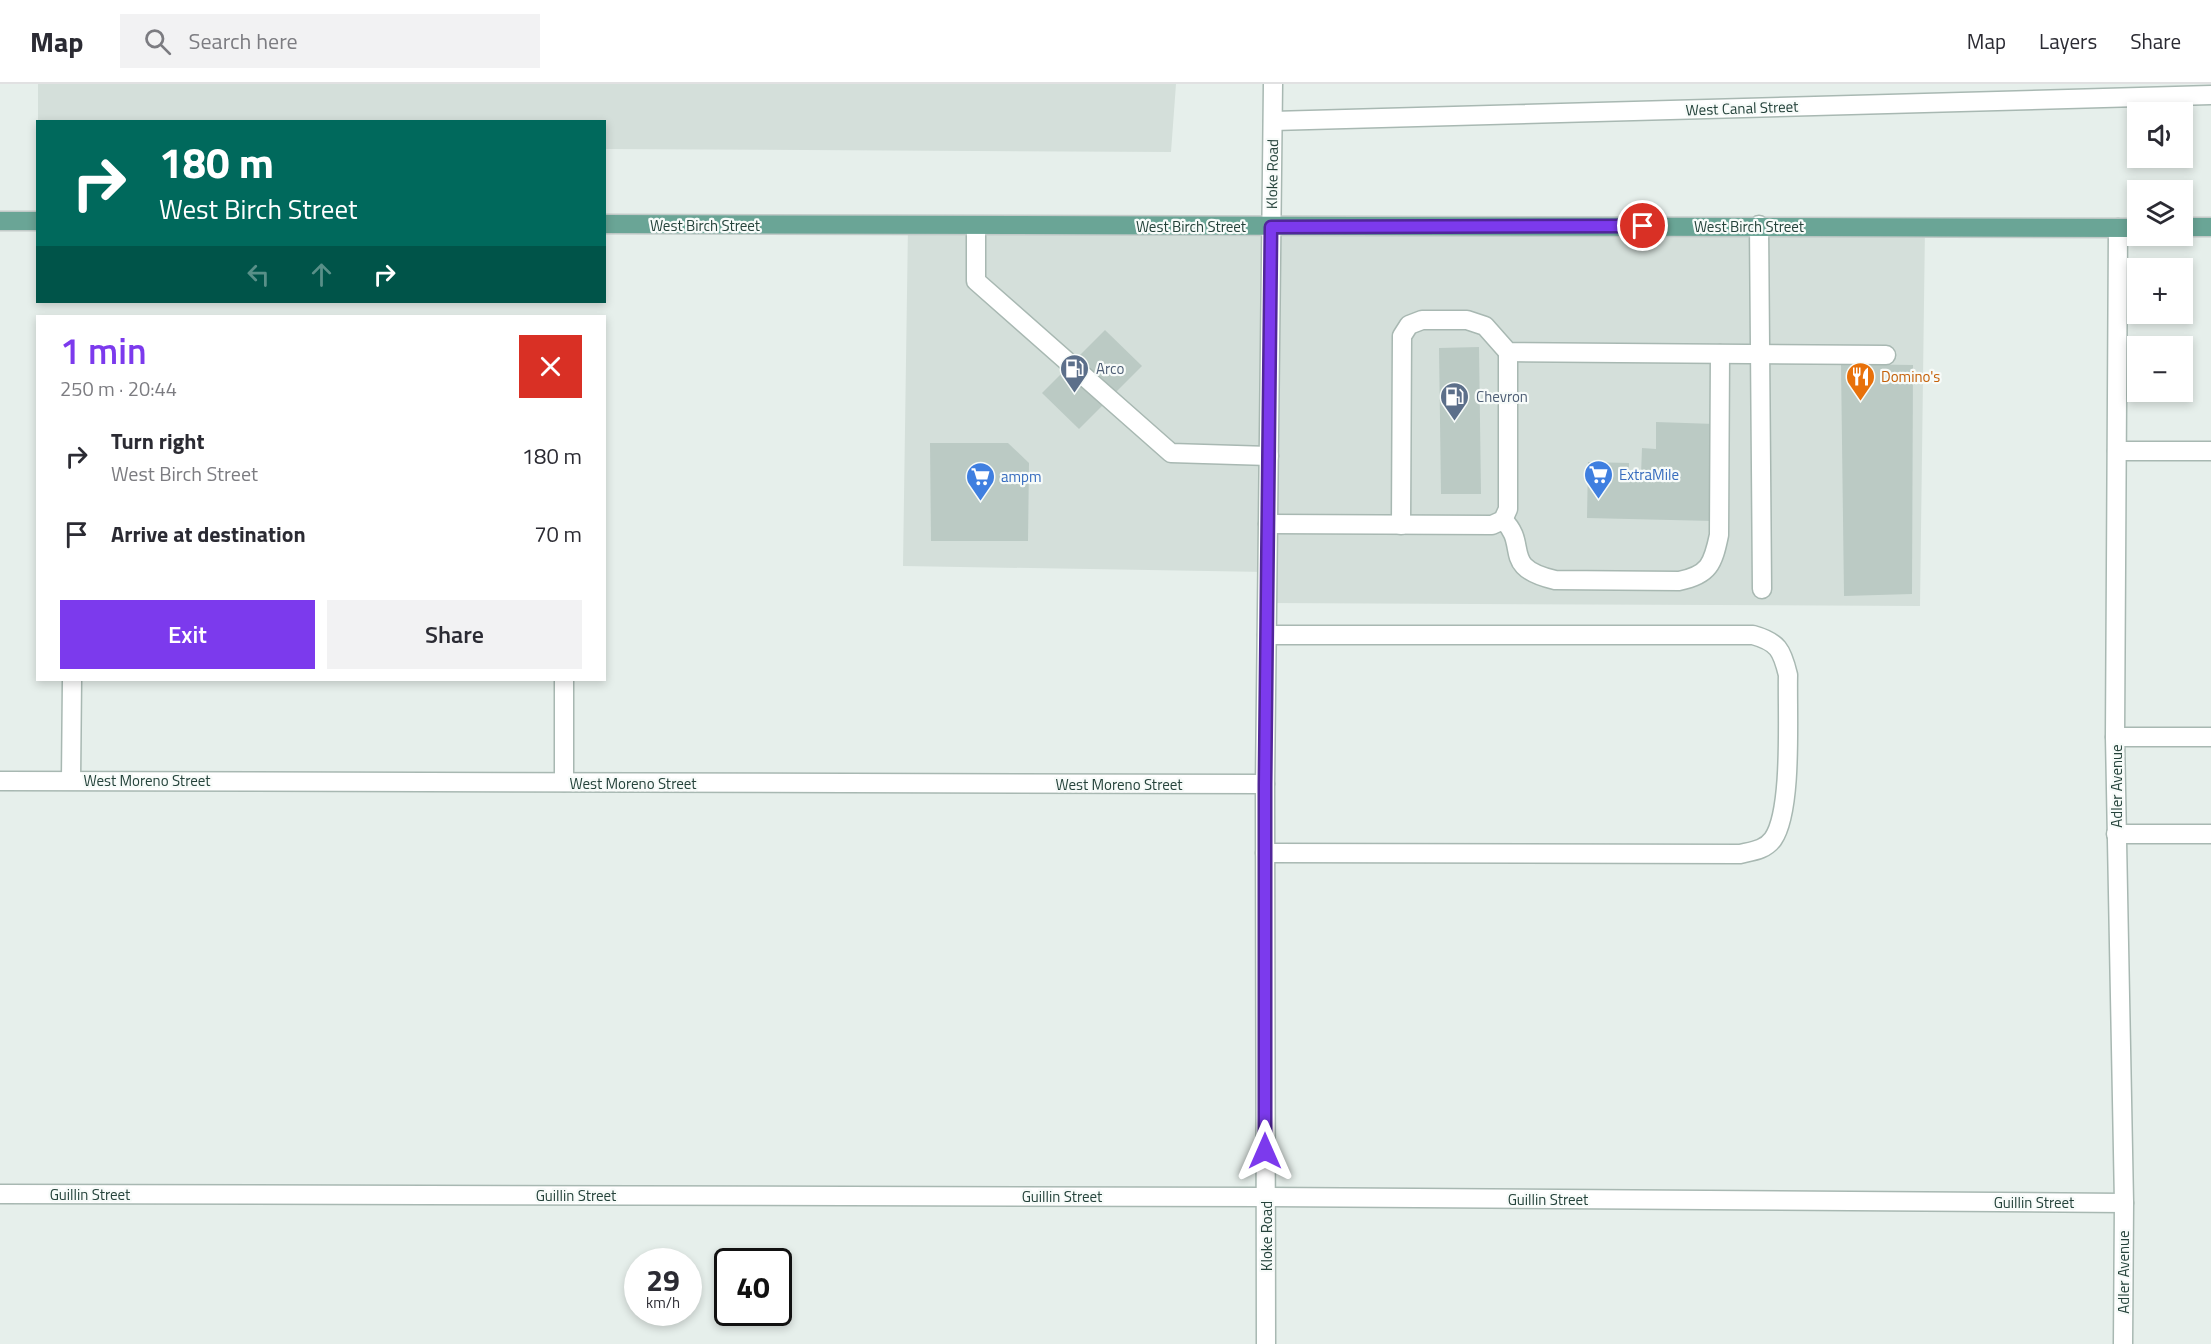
<!DOCTYPE html>
<meta charset="utf-8">
<style>
body{margin:0;font-family:"Titillium Web",sans-serif;background:#f2f2f3;color:#2b2b33;height:100vh;display:flex;flex-direction:column;font-size:22px;white-space:nowrap}
*{box-sizing:border-box;margin:0}
p{font-size:20px;color:#7c7c81}
.icon{flex:none;width:33px;height:33px;fill:none;stroke:currentColor;stroke-width:2;stroke-linecap:round;stroke-linejoin:round}
.map{position:relative;flex:1;overflow:hidden}
.details{position:absolute;left:36px;top:231px;width:570px;height:366px;display:flex;flex-direction:column;background:#fff;border-radius:0px;box-shadow:0 3px 9px #0003}
.details>*{flex:none}
.guide{position:absolute;left:36px;top:36px;width:570px;height:183px;border-radius:0px;box-shadow:0 3px 9px #0003;background:#00695c;color:#fff;overflow:hidden}
.controls{position:absolute;left:2127px;top:18px;display:grid;gap:12px}
.controls a{display:grid;place-items:center;width:66px;height:66px;border-radius:0px;background:#fff;box-shadow:0 3px 9px #0003;font-size:30px}
.speed{position:absolute;left:624px;top:1164px;display:flex;gap:12px;font-size:30px;font-weight:700;text-align:center}
.speed>*{display:grid;place-content:center;width:78px;height:78px;border-radius:50%;background:#fff;box-shadow:0 3px 9px #0003;line-height:1}
.speed small{font-size:15px;font-weight:400}
.speed .limit{border:3px solid #111;border-radius:9px;background:#fff;color:#111}
.pin{position:absolute;display:grid;place-items:center;width:51px;height:51px;color:#fff;margin:-26px;border:3px solid #fff;border-radius:50%;box-shadow:0 2px 6px #0007}
.me{position:absolute;width:66px;margin:-33px;rotate:0deg;stroke-linejoin:round;filter:drop-shadow(0 0 4px #0008)}
.turn{display:flex;align-items:center;gap:21px;height:126px;padding:0 24px;font-size:27px}
.turn .icon{width:78px;height:78px;stroke-width:2.5}
.turn b{display:block;font-size:42px;line-height:51px}
.lanes{display:flex;align-items:center;height:57px;padding:0 24px;background:#0003;justify-content:center;gap:30px;direction:ltr}
.lanes .off{opacity:.35}
.round{display:grid;place-items:center;flex:none;width:63px;height:63px;border-radius:0px;background:#f2f2f3}
.summary{display:flex;align-items:center;justify-content:space-between;height:102px;padding:0 24px}
h1{font-size:36px;font-weight:600;line-height:45px;color:#7c3aed}
.action{display:flex;gap:12px;margin-top:auto;padding:12px 24px}
.action a{flex:1;height:69px;border-radius:0px;background:#7c3aed;color:#fff;font-size:24px;font-weight:600;line-height:69px;text-align:center}
.action a+a{background:#f2f2f3;color:#2b2b33}
ul{padding:0;list-style:none}
li{display:flex;align-items:center;gap:18px;height:78px;padding:0 24px}
li div{flex:1}
li b{display:block;font-size:22px}
li em{font-style:normal}
header{display:flex;align-items:center;gap:36px;box-sizing:border-box;height:84px;padding:0 30px;background:#fff;border-bottom:2px solid #e1e1e2}
header strong{font-size:28px}
nav{display:flex;gap:33px;margin-inline-start:auto;font-size:21px}
.search{width:420px;height:54px;background:#f2f2f3;display:flex;align-items:center;gap:15px;box-sizing:border-box;padding:0 21px;border-radius:0px;color:#7c7c81;font-size:22px}
.map>svg:first-child{display:block}
.built{fill:#d4dfda}
.building{fill:#bbcac4}
.lines{fill:none;stroke-linecap:round;stroke-linejoin:round}
.service-casing{stroke:#a8b8b2;stroke-width:21}
.minor-casing{stroke:#a8b8b2;stroke-width:21}
.tertiary-casing{stroke:#a8b8b2;stroke-width:21}
.primary-casing{stroke:#c2cac8;stroke-width:21}
.service{stroke:#fff;stroke-width:18}
.minor{stroke:#fff;stroke-width:18}
.tertiary{stroke:#fff;stroke-width:18}
.primary{stroke:#6aa596;stroke-width:18}
.route-casing{stroke:#51269a;stroke-width:15}
.route{stroke:#7c3aed;stroke-width:10}
.labels{text-anchor:middle;dominant-baseline:central;stroke-width:4.5;stroke-linejoin:round;paint-order:stroke}
.street-label{font-size:15px;fill:#24423a;stroke:#f7fbf9}
.service-label{font-size:15px;fill:#4e5e75;stroke:#f7fbf9;text-anchor:start}
.food-label{font-size:15px;fill:#c56008;stroke:#f7fbf9;text-anchor:start}
.shop-label{font-size:15px;fill:#366cbe;stroke:#f7fbf9;text-anchor:start}
</style>
<header>
<strong>Map</strong>
<div class="search"><svg class="icon" aria-label="search" viewBox="0 0 24 24"><circle cx="10" cy="10" r="6"/><path d="M15 15l6 6"/></svg>Search here</div>
<nav><a>Map</a><a>Layers</a><a>Share</a></nav>
</header>
<div class="map">
<svg width="2211" height="1260" viewBox="0 0 2211 1260">
<rect width="100%" height="100%" fill="#e6efeb"/>
<g class="built">
<polygon points="38,0 1176,0 1171,68 605,65 604,38 38,37"/>
<polygon points="908,141 1925,143 1920,522 1267,519 1267,488 903,482"/>
</g>
<g class="building">
<polygon points="1105,246 1142,282 1079,345 1042,309"/>
<polygon points="1479,263 1481,410 1441,410 1439,264"/>
<polygon points="1841,280 1913,281 1912,510 1844,512"/>
<polygon points="1656,338 1715,340 1713,437 1587,434 1588,378 1629,379 1629,391 1641,391 1642,364 1656,365"/>
<polygon points="930,359 1008,359 1029,379 1028,457 931,457"/>
</g>
<g class="lines">
<defs>
<g id="service">
<polyline points="1759,141 1762,505"/>
<polyline points="976,142 976,197 1171,369 1269,372"/>
<polyline points="2117,367 2211,367"/>
<path d="M1503,436C1530,461 1499,483 1555,496L1679,497C1709,491 1713,480 1719,451L1720,270"/>
<polyline points="1268,440 1492,441 1503,436 1508,425 1508,268"/>
<polyline points="1401,441 1402,252 1409,241 1422,236 1467,236 1485,242 1508,268 1886,271"/>
<polyline points="2115,653 2211,653"/>
<polyline points="2116,750 2211,750"/>
<path d="M1265,769L1740,770C1753,767 1765,766 1773,755C1793,726 1787,629 1788,591C1782,566 1778,558 1753,551H1267"/>
</g>
<g id="minor">
<polyline points="1273,37 2211,11"/>
<polyline points="2118,144 2115,653 2124,1119 2123,1260"/>
<polyline points="564,596 564,698"/>
<polyline points="71,696 72,596"/>
<polyline points="0,697 1265,700"/>
<polyline points="0,1110 1265,1113 2124,1119"/>
</g>
<polyline id="tertiary" points="1266,1260 1265,700 1273,0"/>
<g id="primary">
<polyline points="0,137 38,137"/>
<polyline points="604,140 2138,144"/>
<polyline points="2182,143 2211,143"/>
</g>
</defs>
<use href="#service" class="service-casing"/>
<use href="#minor" class="minor-casing"/>
<use href="#tertiary" class="tertiary-casing"/>
<use href="#primary" class="primary-casing"/>
<use href="#service" class="service"/>
<use href="#minor" class="minor"/>
<use href="#tertiary" class="tertiary"/>
<use href="#primary" class="primary"/>
</g>
<g class="lines">
<defs>
<polyline id="route" points="1265,1067 1265,700 1271,143 1643,142"/>
</defs>
<use href="#route" class="route-casing"/>
<use href="#route" class="route"/>
</g>
<defs>
<symbol id="fuel-pin" viewBox="-11 -11 22 30"><path d="M0 17L-7.5 6A9.5 9.5 0 1 1 7.5 6Z" fill="#5c6f8a" stroke="#f7fbf9"/><path d="M-5.5-6h7V0h2V4h1.3V-2.5L3-4.5l.8-.8L6-3V5H2.5V1h-1V6h-7ZM-4.2-4.7v3.2H.2V-4.7Z" fill="#fff"/></symbol>
<symbol id="restaurant-pin" viewBox="-11 -11 22 30"><path d="M0 17L-7.5 6A9.5 9.5 0 1 1 7.5 6Z" fill="#e8710a" stroke="#f7fbf9"/><path d="M-5-6h1v4h1v-4h1v4h1v-4h1v5L-1.5 .5V6h-2V.5L-5-1ZM5-6V6H3V1.5H1.5Q1.5-4 5-6Z" fill="#fff"/></symbol>
<symbol id="supermarket-pin" viewBox="-11 -11 22 30"><path d="M0 17L-7.5 6A9.5 9.5 0 1 1 7.5 6Z" fill="#3f7fe0" stroke="#f7fbf9"/><path d="M-6-5.5h2.5l.6 2H6L4.5 2H-2.5L-4.4-4H-6ZM-1.5 3.2a1.3 1.3 0 1 0 .1 0ZM3 3.2a1.3 1.3 0 1 0 .1 0Z" fill="#fff"/></symbol>
</defs>
<g fill-rule="evenodd">
<use href="#fuel-pin" x="1058" y="268" width="33" height="45"/>
<use href="#restaurant-pin" x="1844" y="276" width="33" height="45"/>
<use href="#fuel-pin" x="1438" y="296" width="33" height="45"/>
<use href="#supermarket-pin" x="1582" y="374" width="33" height="45"/>
<use href="#supermarket-pin" x="964" y="376" width="33" height="45"/>
</g>
<g class="labels">
<g class="street-label">
<text transform="translate(1742 24) rotate(-2)">West Canal Street</text>
<text transform="translate(1272 90) rotate(-89)">Kloke Road</text>
<text x="705" y="141">West Birch Street</text>
<text x="1191" y="142">West Birch Street</text>
<text x="1749" y="142">West Birch Street</text>
<text x="147" y="696">West Moreno Street</text>
<text x="633" y="699">West Moreno Street</text>
<text x="1119" y="700">West Moreno Street</text>
<text transform="translate(2116 702) rotate(-90)">Adler Avenue</text>
<text x="90" y="1110">Guillin Street</text>
<text x="576" y="1111">Guillin Street</text>
<text x="1062" y="1112">Guillin Street</text>
<text x="1548" y="1115">Guillin Street</text>
<text x="2034" y="1118">Guillin Street</text>
<text transform="translate(1266 1152) rotate(-90)">Kloke Road</text>
<text transform="translate(2123 1188) rotate(-90)">Adler Avenue</text>
</g>
<g class="service-label">
<text x="1096" y="284">Arco</text>
<text x="1476" y="312">Chevron</text>
</g>
<g class="food-label">
<text x="1881" y="292">Domino's</text>
</g>
<g class="shop-label">
<text x="1619" y="390">ExtraMile</text>
<text x="1001" y="392">ampm</text>
</g>
</g>
</svg>
<div class="controls">
<a><svg class="icon" aria-label="sound" viewBox="0 0 24 24"><path d="M4 9h4l5-4v14l-5-4H4zM17 9q2 3 0 6"/></svg></a>
<a><svg class="icon" aria-label="layers" viewBox="0 0 24 24"><path d="M12 4l9 5-9 5-9-5zM3 14l9 5 9-5"/></svg></a>
<a>+</a>
<a>−</a>
</div>
<div class="speed"><div>29<small>km/h</small></div><div class="limit">40</div></div>
<div class="pin" style="left:1643px;top:142px;background:#d93025"><svg class="icon" aria-label="arrive" viewBox="0 0 24 24"><path d="M6 21V4h12l-3 4 3 4H6"/></svg></div>
<svg class="me" style="left:1265px;top:1067px" viewBox="-20 -20 40 40"><path d="M0-17L14 15 0 8-14 15z" fill="#7c3aed" stroke="#fff" stroke-width="4"/></svg>
<div class="guide">
<div class="turn"><svg class="icon" aria-label="right" viewBox="0 0 24 24"><path d="M7 20v-9h11M14 6l5 5-5 5"/></svg><div><b>180 m</b>West Birch Street</div></div>
<div class="lanes"><svg class="icon off" aria-label="left" viewBox="0 0 24 24"><path d="M17 20v-9H6M10 6l-5 5 5 5"/></svg><svg class="icon off" aria-label="ahead" viewBox="0 0 24 24"><path d="M12 20V5M6 11l6-6 6 6"/></svg><svg class="icon" aria-label="right" viewBox="0 0 24 24"><path d="M7 20v-9h11M14 6l5 5-5 5"/></svg></div>
</div>
<section class="details">
<div class="summary"><div><h1>1 min</h1><p>250 m · 20:44</p></div><a class="round" style="background:#d93025;color:#fff"><svg class="icon" aria-label="close" viewBox="0 0 24 24"><path d="M6 6l12 12M18 6L6 18"/></svg></a></div>
<ul>
<li><svg class="icon" aria-label="right" viewBox="0 0 24 24"><path d="M7 20v-9h11M14 6l5 5-5 5"/></svg><div><b>Turn right</b><p>West Birch Street</p></div><em>180 m</em></li>
<li><svg class="icon" aria-label="arrive" viewBox="0 0 24 24"><path d="M6 21V4h12l-3 4 3 4H6"/></svg><div><b>Arrive at destination</b></div><em>70 m</em></li>
</ul>
<div class="action"><a>Exit</a><a>Share</a></div>
</section>
</div>
